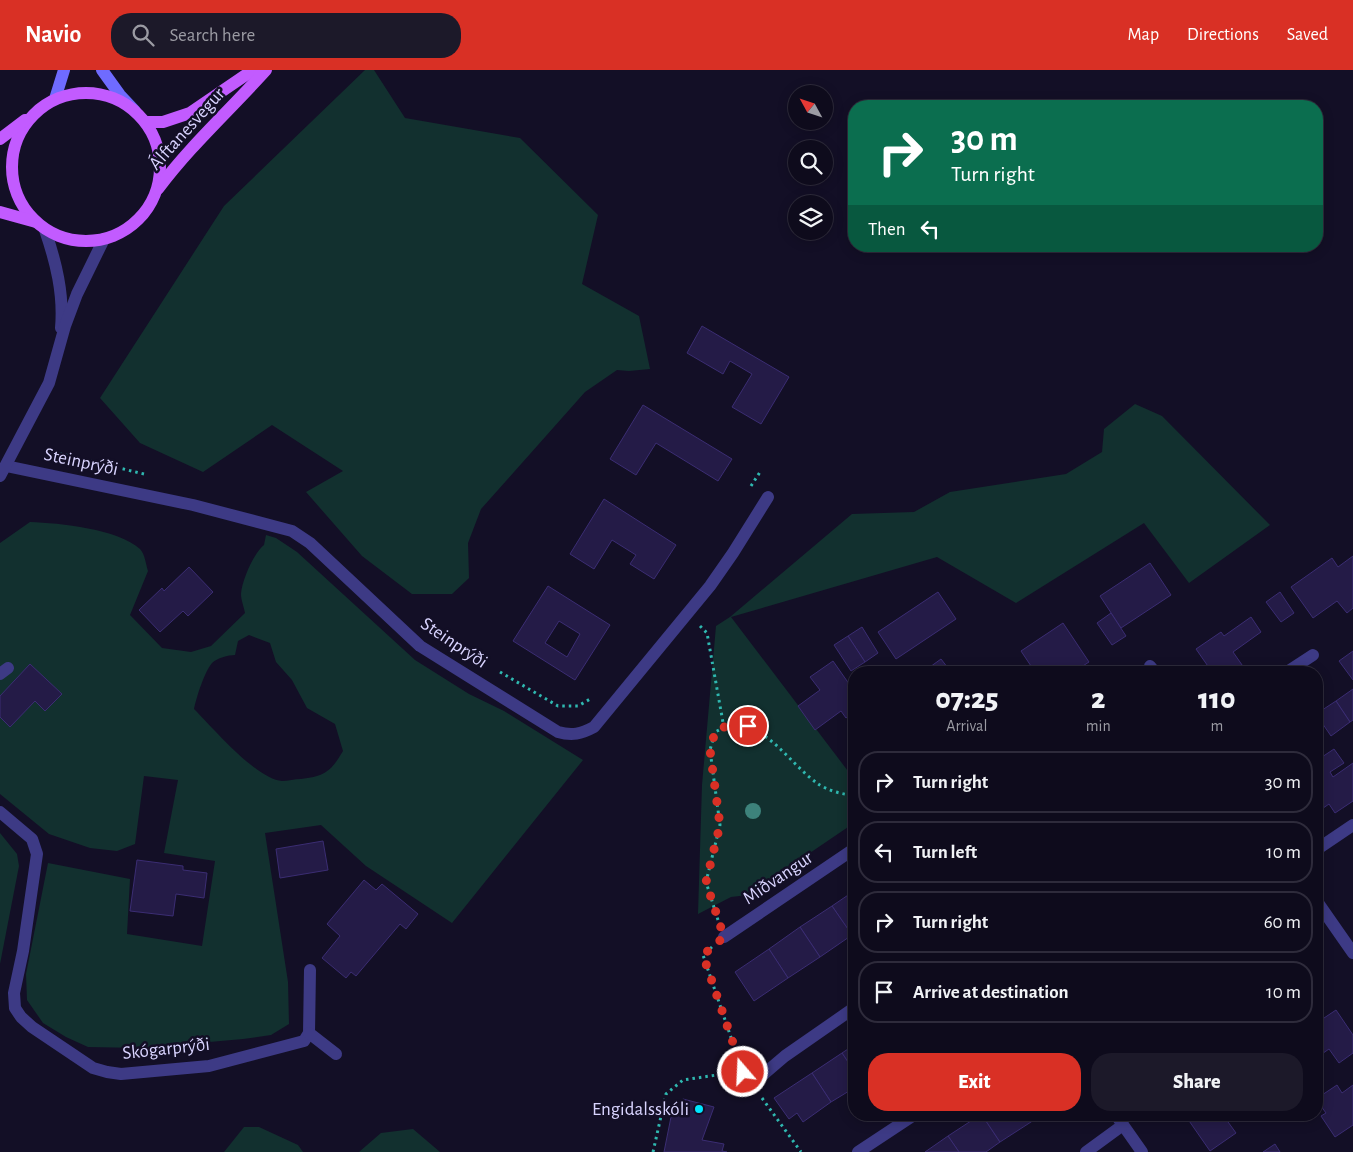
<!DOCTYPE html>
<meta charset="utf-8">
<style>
body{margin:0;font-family:"Alegreya Sans",sans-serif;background:#1c1929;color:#f1f3f6;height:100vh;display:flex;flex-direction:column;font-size:19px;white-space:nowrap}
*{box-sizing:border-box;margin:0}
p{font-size:16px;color:#9b9ba3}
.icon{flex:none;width:28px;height:28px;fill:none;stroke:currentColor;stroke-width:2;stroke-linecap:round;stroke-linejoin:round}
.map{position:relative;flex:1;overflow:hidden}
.panel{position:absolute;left:848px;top:596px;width:475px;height:455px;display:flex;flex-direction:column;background:#0e0b1c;border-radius:20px;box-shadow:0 2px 12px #0003,0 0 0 1px #2e2b3b}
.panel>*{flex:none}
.hud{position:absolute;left:848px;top:30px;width:475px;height:152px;border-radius:20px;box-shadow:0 2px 12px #0003,0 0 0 1px #2e2b3b;background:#0b6e4f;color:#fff;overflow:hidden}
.needle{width:32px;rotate:310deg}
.buttons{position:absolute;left:788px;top:15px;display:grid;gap:10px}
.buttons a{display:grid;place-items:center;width:45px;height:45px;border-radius:50%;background:#0e0b1c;box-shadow:0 2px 12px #0003,0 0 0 1px #2e2b3b;font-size:25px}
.pin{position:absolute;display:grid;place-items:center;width:42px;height:42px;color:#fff;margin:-21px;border:2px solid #fff;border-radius:50%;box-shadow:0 1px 5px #0007}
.me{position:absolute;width:55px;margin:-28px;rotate:341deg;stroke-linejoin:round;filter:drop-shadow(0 0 4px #0008)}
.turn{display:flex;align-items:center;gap:18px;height:105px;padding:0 20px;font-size:22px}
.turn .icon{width:65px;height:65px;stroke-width:2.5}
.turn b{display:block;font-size:35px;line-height:42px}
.then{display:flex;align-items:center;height:48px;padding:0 20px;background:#0003;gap:10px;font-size:19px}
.eta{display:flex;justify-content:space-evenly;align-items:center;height:85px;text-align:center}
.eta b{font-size:30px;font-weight:800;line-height:35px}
.cta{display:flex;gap:10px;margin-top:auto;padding:10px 20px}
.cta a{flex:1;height:58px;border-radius:20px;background:#d93025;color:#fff;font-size:20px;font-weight:800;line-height:58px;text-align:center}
.cta a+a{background:#1c1929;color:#f1f3f6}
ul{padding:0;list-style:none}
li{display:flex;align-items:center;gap:15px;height:62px;margin:0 10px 8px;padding:0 10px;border:2px solid #2e2b3b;border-radius:20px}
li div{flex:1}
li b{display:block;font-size:19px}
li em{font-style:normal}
header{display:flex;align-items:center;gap:30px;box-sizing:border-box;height:70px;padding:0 25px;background:#d93025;color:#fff}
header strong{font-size:24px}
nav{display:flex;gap:28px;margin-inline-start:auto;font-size:18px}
.search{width:350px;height:45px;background:#1c1929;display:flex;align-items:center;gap:12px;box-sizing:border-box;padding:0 18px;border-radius:20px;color:#9b9ba3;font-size:19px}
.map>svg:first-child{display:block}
.green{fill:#12302f;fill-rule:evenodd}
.building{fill:#241b47;stroke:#3b2d73;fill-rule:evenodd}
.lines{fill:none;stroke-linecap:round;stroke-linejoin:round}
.path{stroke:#2fb8b0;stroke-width:3;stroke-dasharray:2.5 4;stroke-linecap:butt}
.lane{stroke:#3d3a85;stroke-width:12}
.street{stroke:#3d3a85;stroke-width:12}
.secondary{stroke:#6f6bff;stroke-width:12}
.primary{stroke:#c25bff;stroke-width:12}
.tree{fill:#3d827b}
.route{stroke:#d93025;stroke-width:9;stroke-dasharray:0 16.2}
.poi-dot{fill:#00e5ff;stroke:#130f26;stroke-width:2}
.labels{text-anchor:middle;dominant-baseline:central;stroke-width:5;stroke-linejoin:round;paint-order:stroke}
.street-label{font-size:19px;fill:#d9d4ff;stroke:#130f26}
.poi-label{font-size:19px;fill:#d9d4ff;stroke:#130f26;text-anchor:end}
</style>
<header>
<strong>Navio</strong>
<div class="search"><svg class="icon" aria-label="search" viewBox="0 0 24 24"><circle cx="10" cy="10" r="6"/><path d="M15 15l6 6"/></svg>Search here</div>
<nav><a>Map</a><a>Directions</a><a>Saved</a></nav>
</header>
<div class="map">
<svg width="1353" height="1082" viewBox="0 0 1353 1082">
<rect width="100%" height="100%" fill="#130f26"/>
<g class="green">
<polygon points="365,0 374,0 405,48 520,68 598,145 582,214 639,246 650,299 629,301 617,300 585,322 481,439 468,473 469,508 452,524 412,524 362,486 306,422 343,401 272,355 203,402 140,373 100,328 224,136"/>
<polygon points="1135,334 1162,346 1270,455 1189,513 1144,453 1016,533 937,487 731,547 854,709 854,753 748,825 731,827 698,844 702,715 716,556 730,547 852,444 914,442 950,422 1066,404 1102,382 1104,359"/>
<path d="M30,452C60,453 118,459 140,479C145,484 146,495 148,501L130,545L162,578L191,582L211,576L245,543C244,537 241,530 241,524C242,510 254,483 264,475L266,465L276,468L297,482L415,590L469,624L504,641L583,690L452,853L366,796L321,755L265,763L288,912L289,954L271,965L243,969L142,978L88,977L66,967L43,953L27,930L26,904L48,793L130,809L127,864L202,876L215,791L164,783L178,710L144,706L135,774L117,781L90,778L49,764L0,724V473ZM249,565L270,573L276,592L292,610L307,638L335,654L343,681C331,701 326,706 301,709C295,709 288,711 282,711C256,709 212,657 194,639C197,626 204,603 212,593C217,588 228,585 235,585L238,571Z"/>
<polygon points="0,763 17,784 19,796 0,894"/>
<polygon points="244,1057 259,1057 298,1075 303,1082 224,1082"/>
<polygon points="413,1059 440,1082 359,1082 381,1063"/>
</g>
<g class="building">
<polygon points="702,256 789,307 761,354 732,337 752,304 730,291 723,304 687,283"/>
<polygon points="643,335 732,389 718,411 656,373 636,405 610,389"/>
<polygon points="604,429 676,475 654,509 630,494 636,485 612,470 594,499 570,484"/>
<polygon points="1353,486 1353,538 1347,543 1337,531 1313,548 1291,517 1332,488 1338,497"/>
<polygon points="1150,493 1171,525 1121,558 1100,526"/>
<polygon points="189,497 213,522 188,546 183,541 160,562 139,540 162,518 164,521"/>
<path d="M548,516L610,555L575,610L513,571ZM559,551L580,564L567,587L545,573Z"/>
<polygon points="938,522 956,549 896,589 878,562"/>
<polygon points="1280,522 1294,543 1281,552 1266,532"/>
<polygon points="1111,543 1126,566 1112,575 1097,553"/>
<polygon points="1251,547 1261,562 1233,582 1247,602 1212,602 1196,579 1221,562 1224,566"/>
<polygon points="1063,553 1089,592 1075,601 1076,602 1054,602 1050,596 1040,602 1035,602 1021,581"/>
<polygon points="862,557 878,583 865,592 848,566"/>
<polygon points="848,566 865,592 851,601 834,575"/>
<polygon points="1353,581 1353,610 1339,591"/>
<polygon points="941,589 951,602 923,602"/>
<polygon points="833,591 854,621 854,642 846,648 841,641 815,660 798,636 820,620 810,607"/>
<polygon points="30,594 62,624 45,641 35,631 10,657 0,647 0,626"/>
<polygon points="975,597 979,602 966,602"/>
<polygon points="1353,619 1353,650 1350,652 1336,631"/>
<polygon points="1336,631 1350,652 1331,666 1316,644"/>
<polygon points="1334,679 1344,693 1330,702 1333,707 1353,693 1353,731 1335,743 1329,734 1316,743 1316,707 1318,706 1316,704 1316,691"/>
<polygon points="323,771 328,800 280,808 276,779"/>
<polygon points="137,790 183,796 183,800 207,803 204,828 176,824 173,846 130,841"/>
<polygon points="364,810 376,820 382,814 418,844 406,859 400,854 356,906 351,902 346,908 322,888 340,866 327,854"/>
<polygon points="854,821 854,864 852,865 832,836"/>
<polygon points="832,836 852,865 820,887 800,857"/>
<polygon points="800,857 820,887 788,908 769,879"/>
<polygon points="769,879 788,908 754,931 735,902"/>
<polygon points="1336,940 1353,965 1353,983 1339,993 1329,979 1316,988 1316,942 1321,950"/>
<polygon points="854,975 854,1001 842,983"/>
<polygon points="842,983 854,1001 854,1018 831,1032 812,1003"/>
<polygon points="812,1003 831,1032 803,1052 797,1043 789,1049 774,1028"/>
<polygon points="1337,1015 1342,1023 1353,1015 1353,1055 1335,1067 1321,1046 1326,1043 1316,1029"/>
<polygon points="683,1029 714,1037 702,1070 724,1074 722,1081 727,1082 664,1082 673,1037"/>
<polygon points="980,1045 982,1045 1000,1072 986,1082 959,1082 948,1066"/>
<polygon points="982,1045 1026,1045 1031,1052 1000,1072"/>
<polygon points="1026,1045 1041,1045 1031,1052"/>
<polygon points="1185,1045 1223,1045 1236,1063 1210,1081"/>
<polygon points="948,1066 959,1082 925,1082"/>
<polygon points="1275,1074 1280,1082 1263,1082"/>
</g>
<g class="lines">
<g class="path">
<polyline points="49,387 53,382 144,404"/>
<polyline points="751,416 760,402"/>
<polyline points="428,556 439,564"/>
<polyline points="700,556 707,563 724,658"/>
<polyline points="500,602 558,636 578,636 592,628"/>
<path d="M718,850L706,812L720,755L710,680L715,662C720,660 727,655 733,655C767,654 791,695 817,713C826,720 843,725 854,725"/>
<polyline points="712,877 703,885 742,1000"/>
<polyline points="762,1028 801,1082"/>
<polyline points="653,1082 666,1024 683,1010 737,1002"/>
</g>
<polyline class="lane" points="0,604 8,598"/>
<g class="street">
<path d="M45,160C56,192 64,224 61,258"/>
<path d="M6,396L193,435L292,461L310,473L420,576L558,662C572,666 581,664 594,657L710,516L733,483L768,427"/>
<polyline points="0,406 49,313 65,256 77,224 104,169"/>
<polyline points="1150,596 1155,602"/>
<polyline points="1287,602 1313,585"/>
<polyline points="0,742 32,769 37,784 23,881 14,923 15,938 21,947 32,957 93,998 107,1002 121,1004 209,996 304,971 309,963 310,900"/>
<polyline points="1316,780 1353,755"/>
<polyline points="1316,830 1353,883"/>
<polyline points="724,867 854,779"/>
<polyline points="309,963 336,984"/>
<polyline points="752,1014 785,986 854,938"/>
<polyline points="1116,1045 1142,1082"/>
<polyline points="858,1082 914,1045"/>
<polyline points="1086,1082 1123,1055"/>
</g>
<g class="secondary">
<polyline points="102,0 120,25 135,41"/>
<polyline points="55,29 64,0"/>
</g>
<g class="primary">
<circle cx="86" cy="97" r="74"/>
<polyline points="146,52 163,52 190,43 253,0"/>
<polyline points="0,69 25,50"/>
<path d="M158,119C190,76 230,40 266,0"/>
<polyline points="0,142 36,152"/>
</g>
</g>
<circle class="tree" cx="753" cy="741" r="8"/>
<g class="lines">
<polyline class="route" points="743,1002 703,885 724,867 706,812 720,755 710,680 715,662 730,654 748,656"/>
</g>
<circle class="poi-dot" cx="699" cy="1039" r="5"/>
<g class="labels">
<g class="street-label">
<text transform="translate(187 59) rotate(-48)">Álftanesvegur</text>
<text transform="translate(81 392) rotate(12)">Steinprýði</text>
<text transform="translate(454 573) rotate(34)">Steinprýði</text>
<text transform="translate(778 808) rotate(-34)">Miðvangur</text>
<text transform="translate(166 979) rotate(-6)">Skógarprýði</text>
</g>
<g class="poi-label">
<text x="689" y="1039">Engidalsskóli</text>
</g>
</g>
</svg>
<div class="buttons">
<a><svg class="needle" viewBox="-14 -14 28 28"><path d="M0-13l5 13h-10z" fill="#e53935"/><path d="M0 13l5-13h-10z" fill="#9b9ba3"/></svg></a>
<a><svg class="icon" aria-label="search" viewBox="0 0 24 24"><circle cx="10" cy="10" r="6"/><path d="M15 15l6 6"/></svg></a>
<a><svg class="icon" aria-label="layers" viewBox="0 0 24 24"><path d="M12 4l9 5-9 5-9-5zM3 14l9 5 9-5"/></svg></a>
</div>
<div class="pin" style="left:748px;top:656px;background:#d93025"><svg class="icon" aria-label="arrive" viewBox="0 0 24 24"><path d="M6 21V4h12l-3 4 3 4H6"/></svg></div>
<svg class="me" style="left:743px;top:1002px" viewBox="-20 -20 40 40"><circle r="17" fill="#d93025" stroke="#fff" stroke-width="3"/><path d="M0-11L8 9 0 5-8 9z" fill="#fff"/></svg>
<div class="hud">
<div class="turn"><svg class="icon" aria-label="right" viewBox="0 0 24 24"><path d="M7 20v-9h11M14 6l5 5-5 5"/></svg><div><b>30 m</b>Turn right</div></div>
<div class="then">Then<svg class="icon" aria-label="left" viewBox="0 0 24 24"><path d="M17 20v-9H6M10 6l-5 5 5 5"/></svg></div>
</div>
<section class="panel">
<div class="eta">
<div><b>07:25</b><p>Arrival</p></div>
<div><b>2</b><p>min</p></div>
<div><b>110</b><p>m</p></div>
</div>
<ul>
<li><svg class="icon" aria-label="right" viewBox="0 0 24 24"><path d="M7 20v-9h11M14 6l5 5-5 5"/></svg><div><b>Turn right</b></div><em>30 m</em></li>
<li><svg class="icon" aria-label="left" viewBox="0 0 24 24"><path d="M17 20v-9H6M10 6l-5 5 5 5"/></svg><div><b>Turn left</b></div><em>10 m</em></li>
<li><svg class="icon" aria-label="right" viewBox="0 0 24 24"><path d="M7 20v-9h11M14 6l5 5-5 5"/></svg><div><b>Turn right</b></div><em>60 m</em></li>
<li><svg class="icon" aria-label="arrive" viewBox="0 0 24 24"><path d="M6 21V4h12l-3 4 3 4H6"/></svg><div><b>Arrive at destination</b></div><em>10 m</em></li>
</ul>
<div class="cta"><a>Exit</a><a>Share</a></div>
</section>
</div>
